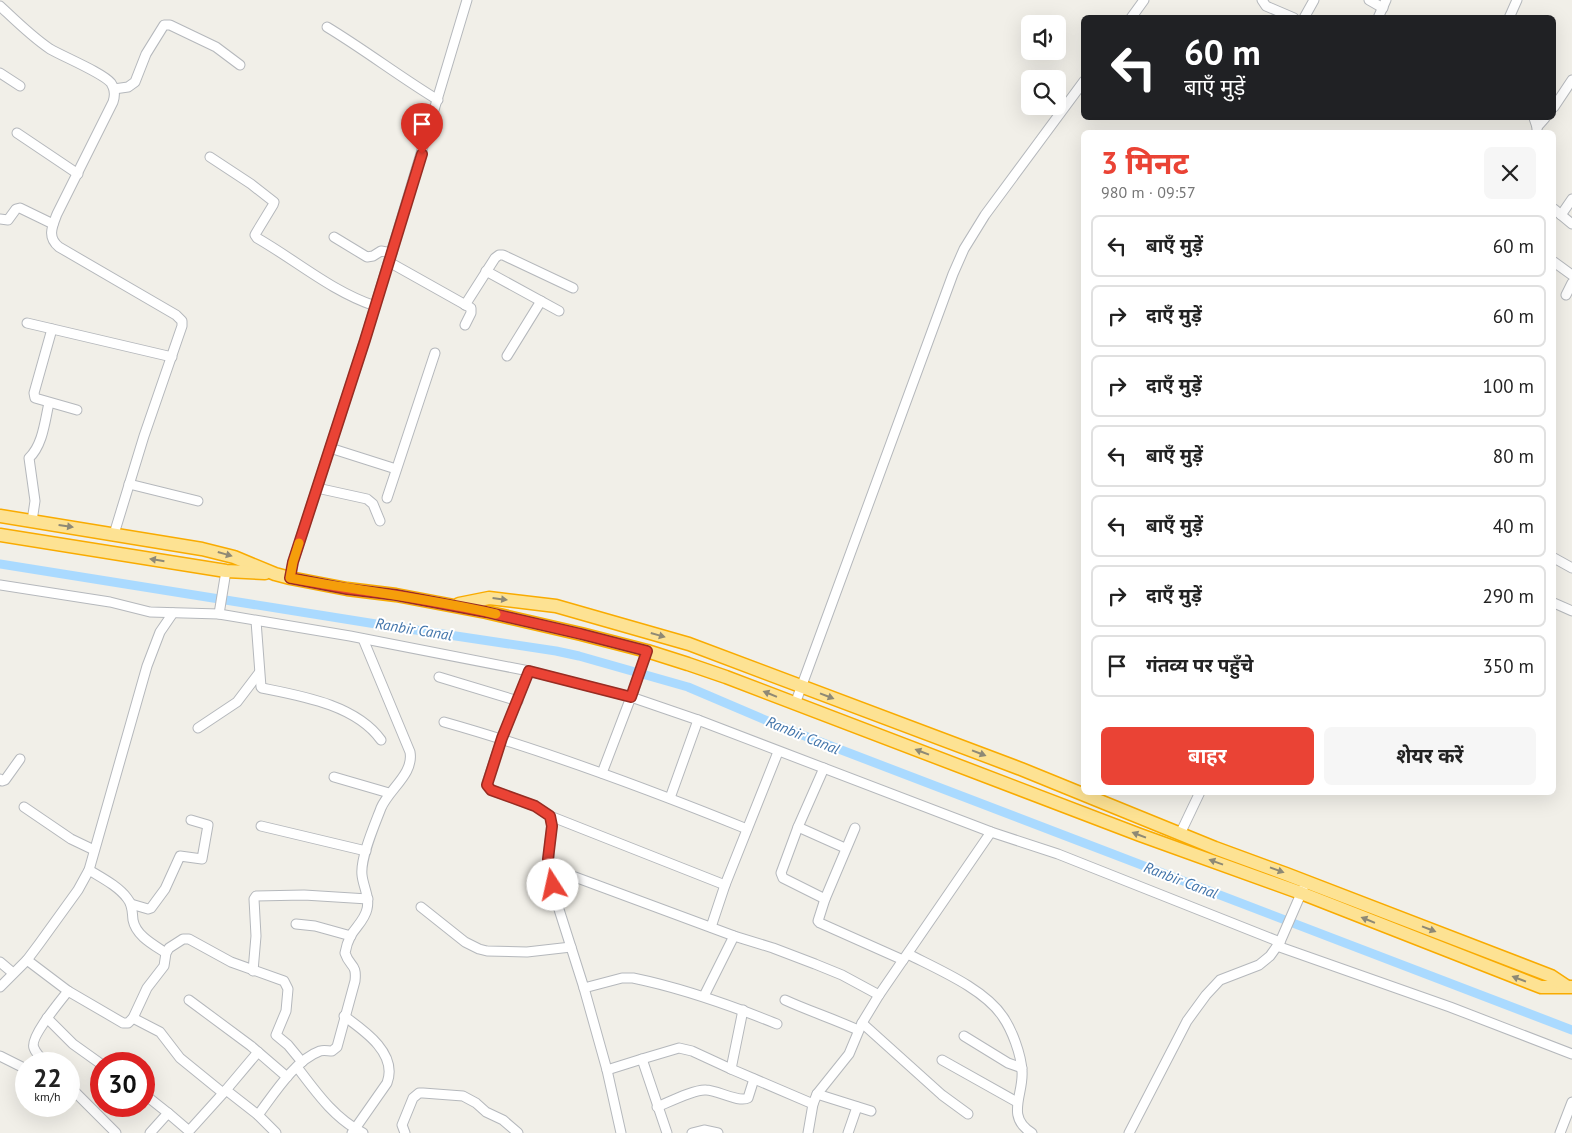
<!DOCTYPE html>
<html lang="hi">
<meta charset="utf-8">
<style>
body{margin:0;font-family:"PT Sans","Noto Sans Devanagari",sans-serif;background:#f6f6f6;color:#222;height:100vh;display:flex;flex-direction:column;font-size:19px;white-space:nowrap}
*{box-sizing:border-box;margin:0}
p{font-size:16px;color:#767676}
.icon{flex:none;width:28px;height:28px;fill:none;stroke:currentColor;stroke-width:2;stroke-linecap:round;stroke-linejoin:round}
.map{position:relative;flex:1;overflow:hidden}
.side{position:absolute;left:1081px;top:130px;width:475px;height:665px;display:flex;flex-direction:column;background:#fff;border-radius:8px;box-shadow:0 5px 20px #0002}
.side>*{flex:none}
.banner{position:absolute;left:1081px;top:15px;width:475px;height:105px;border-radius:8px;box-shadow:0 5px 20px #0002;background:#202124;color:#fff;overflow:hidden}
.fabs{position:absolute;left:1021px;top:15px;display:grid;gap:10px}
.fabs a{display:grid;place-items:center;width:45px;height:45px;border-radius:8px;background:#fff;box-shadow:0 5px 20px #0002;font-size:25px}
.speed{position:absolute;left:15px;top:1052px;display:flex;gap:10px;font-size:25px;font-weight:700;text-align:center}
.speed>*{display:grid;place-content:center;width:65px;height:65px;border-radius:50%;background:#fff;box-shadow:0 5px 20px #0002;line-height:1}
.speed small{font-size:12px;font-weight:400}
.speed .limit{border:8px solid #d22;background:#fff;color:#111}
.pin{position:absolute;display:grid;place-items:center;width:42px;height:42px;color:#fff;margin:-51px -21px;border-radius:50% 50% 50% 0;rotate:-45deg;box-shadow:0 0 5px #0007}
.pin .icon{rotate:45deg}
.me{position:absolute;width:55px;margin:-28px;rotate:350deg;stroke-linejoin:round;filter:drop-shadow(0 0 4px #0008)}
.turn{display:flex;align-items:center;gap:18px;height:105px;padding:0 20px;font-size:22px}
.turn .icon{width:65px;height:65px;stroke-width:2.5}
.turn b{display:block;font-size:35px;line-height:42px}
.round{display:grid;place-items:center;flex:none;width:52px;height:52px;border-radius:8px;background:#f6f6f6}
.head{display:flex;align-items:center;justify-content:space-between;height:85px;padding:0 20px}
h1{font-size:30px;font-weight:700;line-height:38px;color:#ea4335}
.cta{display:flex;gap:10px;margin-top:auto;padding:10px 20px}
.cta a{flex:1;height:58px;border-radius:8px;background:#ea4335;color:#fff;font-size:20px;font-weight:700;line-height:58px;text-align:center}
.cta a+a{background:#f6f6f6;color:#222}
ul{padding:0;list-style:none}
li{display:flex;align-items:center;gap:15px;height:62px;margin:0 10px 8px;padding:0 10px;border:2px solid #e0e0e0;border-radius:8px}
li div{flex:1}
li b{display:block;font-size:19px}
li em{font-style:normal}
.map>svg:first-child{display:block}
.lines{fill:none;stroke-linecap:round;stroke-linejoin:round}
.canal{stroke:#aadaff;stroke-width:9}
.minor-casing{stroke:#b5b8bc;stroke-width:11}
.highway-casing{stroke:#f9ab00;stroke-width:15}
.minor{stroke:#fff;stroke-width:9}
.highway{stroke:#fde293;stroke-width:12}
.oneway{fill:#8e8975}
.route-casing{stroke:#982c22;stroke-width:12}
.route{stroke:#ea4335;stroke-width:9}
.slow{stroke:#f59e0b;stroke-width:9}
.labels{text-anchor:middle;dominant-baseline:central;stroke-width:4;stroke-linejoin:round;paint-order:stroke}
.water-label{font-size:15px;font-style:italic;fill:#4174aa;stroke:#fff}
</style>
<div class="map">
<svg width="1572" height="1133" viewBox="0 0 1572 1133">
<rect width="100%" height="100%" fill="#f1efe8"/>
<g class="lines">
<polyline class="canal" points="0,564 376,624 556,651 579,656 688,687 784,728 1572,1030"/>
<defs>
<g id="minor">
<polyline points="1262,0 1266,6 1294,18"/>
<polyline points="1369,0 1383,8"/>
<path d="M0,6C16,21 32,37 50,49C64,57 103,73 111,83C115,89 115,96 113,102L57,214C52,227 47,237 59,247L176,315L182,321V326L144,436L114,534"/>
<polyline points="1131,18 1144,0"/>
<polyline points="1304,18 1314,0"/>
<polyline points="1378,18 1386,0"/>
<polyline points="1509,18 1517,0"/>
<path d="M327,27C365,50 400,77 438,100"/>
<polyline points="0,73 20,86"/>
<polyline points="114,89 128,87 135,82 146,54 164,25 170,25 216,47 240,65"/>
<polyline points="1554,107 1572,80"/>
<polyline points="1534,118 1537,127 1537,132"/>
<polyline points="1537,127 1545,118"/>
<polyline points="17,133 78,174"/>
<path d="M210,157L251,184L274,202L273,205L256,233L255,235L257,238C297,261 331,291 375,306"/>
<polyline points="1554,209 1572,224"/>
<polyline points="1561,215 1572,199"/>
<polyline points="0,219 8,220 16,209 20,208 53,224"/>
<polyline points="334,237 367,257 373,256 381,251 392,253"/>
<polyline points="389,262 471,308 471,313 465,325"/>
<polyline points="1554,262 1572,275"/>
<polyline points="486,271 559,311"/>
<polyline points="1566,295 1572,283"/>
<polyline points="465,305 495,258 499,255 503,255 573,288"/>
<polyline points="27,323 172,357"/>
<polyline points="52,329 34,393 35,398 77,410"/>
<polyline points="507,356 541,301"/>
<polyline points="330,448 396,469"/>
<polyline points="129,484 198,501"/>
<polyline points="317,488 367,499 373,504 380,521"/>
<polyline points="387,498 435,353"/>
<path d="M32,521L35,501L29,458C43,445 45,420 49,403"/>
<polyline points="1554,558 1572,568"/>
<polyline points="290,578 293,562 365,340 467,0"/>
<polyline points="0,585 110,602 150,612 219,614 350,636 529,671"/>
<polyline points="1554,603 1572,611"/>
<polyline points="219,614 226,571"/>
<path d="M256,621L261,687L262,688C302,696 356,705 381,740"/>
<polyline points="439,677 518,701"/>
<polyline points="795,704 953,274 964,249 985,215 1084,81"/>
<path d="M444,722C547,751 648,789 747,829"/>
<polyline points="198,728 237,702 259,673"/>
<polyline points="824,768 798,827 781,873 783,878 825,899"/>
<polyline points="602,773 631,697 698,720 991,832 1058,854 1280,942"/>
<polyline points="334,777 389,793"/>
<polyline points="0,779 2,781 5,780 20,759"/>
<polyline points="670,798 698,720"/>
<polyline points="24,807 71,839 94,850"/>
<polyline points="550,816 725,885"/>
<polyline points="261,826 366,851"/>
<polyline points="798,827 845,848"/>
<polyline points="855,828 825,899 818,921 820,923 903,960"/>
<polyline points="1180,834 1200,792"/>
<polyline points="549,869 575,877 734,936 773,948 815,964 842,975 879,995"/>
<path d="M89,870C102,878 118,886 127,898C133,905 132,912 133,920C136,936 154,945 166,953"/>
<polyline points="131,904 148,909 151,908 165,889 180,856 202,859 208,825 191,820"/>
<polyline points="421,907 465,942 479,949 487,951 527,952 571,947"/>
<polyline points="296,924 315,926 351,936"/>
<polyline points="711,927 725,885 778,752"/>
<polyline points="1277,946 1450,1007 1572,1054"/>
<path d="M908,954C937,969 985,989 1003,1017C1012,1030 1021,1054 1022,1071C1024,1094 1005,1117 1032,1133"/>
<path d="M27,960L68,991C61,1000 29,1038 34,1048C36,1054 43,1060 47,1064"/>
<polyline points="0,962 13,973"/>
<polyline points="253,971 256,936 254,899 256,896 304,895 368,899"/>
<polyline points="0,987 27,960 39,944 78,890 89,870 147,666 160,632 173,613"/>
<path d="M584,988L622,978H633C682,988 730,1005 777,1024"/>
<polyline points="68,991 123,1023 128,1023 133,1018 147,988 164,966 166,953 169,948 183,939 189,939 231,962 284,981 288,989 286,1011 276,1035 288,1045 302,1062"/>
<polyline points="704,996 734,936"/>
<polyline points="189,1000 251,1046 287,1077"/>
<path d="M785,1000C809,1011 834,1019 858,1030"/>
<polyline points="743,1010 731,1069 813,1104"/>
<path d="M344,1016C365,1031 398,1054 387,1083L352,1133"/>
<polyline points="47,1018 73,1044 101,1064"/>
<polyline points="133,1018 160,1032 180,1058 223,1093"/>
<polyline points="862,1023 942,1095 968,1114"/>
<polyline points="964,1036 1008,1063 1022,1068"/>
<polyline points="0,1056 26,1069"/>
<polyline points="642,1059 679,1048 692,1051 731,1069"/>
<polyline points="942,1060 1017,1102"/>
<path d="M297,1067C316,1092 334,1118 363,1133"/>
<polyline points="607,1070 642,1059 667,1133"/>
<polyline points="69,1086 116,1133"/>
<polyline points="226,1090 258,1052"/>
<polyline points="144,1094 168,1113"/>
<polyline points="817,1094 871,1111"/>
<path d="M657,1107C669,1102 695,1089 706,1090C717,1090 739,1103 748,1098L754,1079"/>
<path d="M258,1115C274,1094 295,1060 320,1051C324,1050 328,1051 332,1051L337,1047L355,981C357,963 350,968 345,953C346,947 348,941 351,935C357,926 365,919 367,909C370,897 363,886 362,875C360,858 375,824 381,808C389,789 414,774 410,752L363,639"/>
<polyline points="150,1133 168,1113 189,1131 226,1090 258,1115 276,1133"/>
<polyline points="405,1133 402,1125 413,1098 419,1093 423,1093 463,1096 476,1103 486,1112 503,1120 518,1133"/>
<polyline points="621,1133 607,1070 584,988 556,900 549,869 549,850 552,826 550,816 535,806 491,790 487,783 502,738 529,671 631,697 647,651"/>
<polyline points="692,1133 704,1130 718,1133"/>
<polyline points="808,1133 813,1104 817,1094 849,1054 862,1023 879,995 991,832"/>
<polyline points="848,1133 857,1107"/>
<polyline points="1129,1133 1187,1021 1206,995 1220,980 1259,965 1270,956 1280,942 1303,889"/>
<polyline points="1560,1133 1572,1102"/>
</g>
<g id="highway">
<polyline points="0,516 202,549 234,557 275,574 290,578 347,589 396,595 486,612 581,634 647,651 688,664 726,677 1140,835 1301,893 1541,987 1572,987"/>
<polyline points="0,535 226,571 265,573"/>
<polyline points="459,604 489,598 556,606 689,644 1021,769 1215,848 1286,874 1551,976 1566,986"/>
</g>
</defs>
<use href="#minor" class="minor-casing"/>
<use href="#highway" class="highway-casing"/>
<use href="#minor" class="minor"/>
<use href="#highway" class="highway"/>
</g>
<defs><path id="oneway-solid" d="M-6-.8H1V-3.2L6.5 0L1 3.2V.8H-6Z" transform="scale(1.25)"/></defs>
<g class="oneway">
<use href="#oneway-solid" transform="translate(66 526) rotate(8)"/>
<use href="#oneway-solid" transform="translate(225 554) rotate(16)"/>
<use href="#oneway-solid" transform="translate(157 560) rotate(-171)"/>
<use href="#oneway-solid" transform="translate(500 599) rotate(7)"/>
<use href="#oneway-solid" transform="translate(658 635) rotate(16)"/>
<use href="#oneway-solid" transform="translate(770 694) rotate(-158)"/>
<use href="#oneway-solid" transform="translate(827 696) rotate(21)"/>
<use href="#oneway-solid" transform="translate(922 752) rotate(-159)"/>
<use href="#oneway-solid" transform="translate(979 753) rotate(21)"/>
<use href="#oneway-solid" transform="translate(1139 835) rotate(-159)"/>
<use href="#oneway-solid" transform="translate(1216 862) rotate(-160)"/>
<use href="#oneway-solid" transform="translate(1277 870) rotate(20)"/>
<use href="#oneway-solid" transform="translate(1368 920) rotate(-158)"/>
<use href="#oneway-solid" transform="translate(1429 929) rotate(21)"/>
<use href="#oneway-solid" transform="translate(1519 979) rotate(-159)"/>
</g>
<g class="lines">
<defs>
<polyline id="route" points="422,154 365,340 293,562 290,578 347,589 396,595 486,612 581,634 647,651 631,697 529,671 502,738 487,785 491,790 535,806 550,816 552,826 548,859 553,885"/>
</defs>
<use href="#route" class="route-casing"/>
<use href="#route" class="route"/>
<path class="slow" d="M299,543L293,562L290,578C359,591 428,598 496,614"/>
</g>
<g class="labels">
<g class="water-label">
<text transform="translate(414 629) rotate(9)">Ranbir Canal</text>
<text transform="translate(803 735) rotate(22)">Ranbir Canal</text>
<text transform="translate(1181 880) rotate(21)">Ranbir Canal</text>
</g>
</g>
</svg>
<div class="fabs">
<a><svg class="icon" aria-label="sound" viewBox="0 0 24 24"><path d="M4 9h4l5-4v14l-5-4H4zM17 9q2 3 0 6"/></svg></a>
<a><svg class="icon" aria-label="search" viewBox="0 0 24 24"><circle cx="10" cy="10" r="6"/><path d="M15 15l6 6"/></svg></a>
</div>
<div class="speed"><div>22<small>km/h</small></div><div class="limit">30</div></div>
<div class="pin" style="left:422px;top:154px;background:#d93025"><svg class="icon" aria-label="arrive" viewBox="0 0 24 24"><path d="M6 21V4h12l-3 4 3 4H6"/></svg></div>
<svg class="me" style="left:553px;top:885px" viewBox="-20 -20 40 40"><circle r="19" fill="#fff"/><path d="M0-13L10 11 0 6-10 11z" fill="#ea4335"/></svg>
<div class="banner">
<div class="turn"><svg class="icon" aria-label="left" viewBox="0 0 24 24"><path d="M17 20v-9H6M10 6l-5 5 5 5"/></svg><div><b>60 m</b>बाएँ मुड़ें</div></div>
</div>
<section class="side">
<div class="head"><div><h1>3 मिनट</h1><p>980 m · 09:57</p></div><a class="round"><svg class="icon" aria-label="close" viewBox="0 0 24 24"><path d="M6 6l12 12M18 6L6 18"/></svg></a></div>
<ul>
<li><svg class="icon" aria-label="left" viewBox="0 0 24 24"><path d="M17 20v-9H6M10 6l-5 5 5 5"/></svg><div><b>बाएँ मुड़ें</b></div><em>60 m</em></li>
<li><svg class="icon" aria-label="right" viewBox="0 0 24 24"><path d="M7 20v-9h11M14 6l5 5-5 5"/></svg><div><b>दाएँ मुड़ें</b></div><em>60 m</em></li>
<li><svg class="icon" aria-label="right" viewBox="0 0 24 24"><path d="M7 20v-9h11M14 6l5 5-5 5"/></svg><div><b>दाएँ मुड़ें</b></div><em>100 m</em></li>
<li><svg class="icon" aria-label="left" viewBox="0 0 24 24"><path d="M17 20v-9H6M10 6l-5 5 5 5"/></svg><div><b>बाएँ मुड़ें</b></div><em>80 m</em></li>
<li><svg class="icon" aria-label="left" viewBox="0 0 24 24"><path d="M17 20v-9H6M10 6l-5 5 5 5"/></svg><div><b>बाएँ मुड़ें</b></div><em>40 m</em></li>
<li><svg class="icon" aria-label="right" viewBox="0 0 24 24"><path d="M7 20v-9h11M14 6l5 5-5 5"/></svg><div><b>दाएँ मुड़ें</b></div><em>290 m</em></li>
<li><svg class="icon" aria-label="arrive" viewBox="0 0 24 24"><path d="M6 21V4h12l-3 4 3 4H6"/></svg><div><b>गंतव्य पर पहुँचे</b></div><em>350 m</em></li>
</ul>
<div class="cta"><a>बाहर</a><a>शेयर करें</a></div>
</section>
</div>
